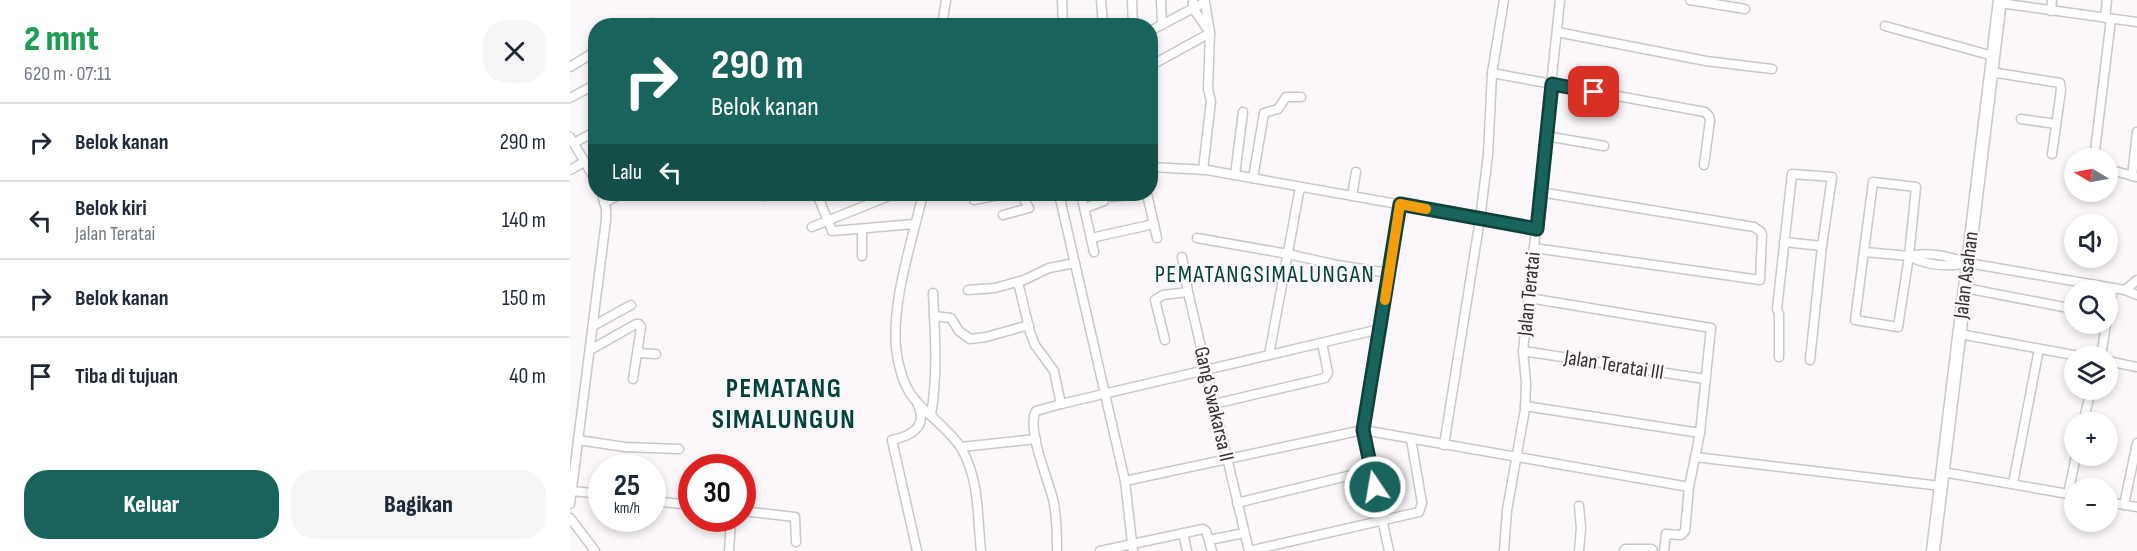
<!DOCTYPE html>
<html lang="id">
<meta charset="utf-8">
<style>
body{margin:0;font-family:"Sofia Sans Condensed",sans-serif;background:#f6f6f7;color:#1f2937;height:100vh;display:flex;flex-direction:column;font-size:22px;white-space:nowrap}
*{box-sizing:border-box;margin:0}
p{font-size:20px;color:#747a83}
.icon{flex:none;width:33px;height:33px;fill:none;stroke:currentColor;stroke-width:2;stroke-linecap:round;stroke-linejoin:round}
.map{position:relative;flex:1;overflow:hidden}
.drawer{display:flex;flex-direction:column;background:#fff;width:570px}
.drawer>*{flex:none}
.banner{position:absolute;left:18px;top:18px;width:570px;height:183px;border-radius:24px;box-shadow:0 3px 9px #0003;background:#18635b;color:#fff;overflow:hidden}
.needle{width:39px;rotate:280deg}
.tools{position:absolute;left:1494px;top:148px;display:grid;gap:12px}
.tools a{display:grid;place-items:center;width:54px;height:54px;border-radius:50%;background:#fff;box-shadow:0 3px 9px #0003;font-size:30px}
.speed{position:absolute;left:18px;top:454px;display:flex;gap:12px;font-size:30px;font-weight:700;text-align:center}
.speed>*{display:grid;place-content:center;width:78px;height:78px;border-radius:50%;background:#fff;box-shadow:0 3px 9px #0003;line-height:1}
.speed small{font-size:15px;font-weight:400}
.speed .limit{border:9px solid #d22;background:#fff;color:#111}
.pin{position:absolute;display:grid;place-items:center;width:51px;height:51px;color:#fff;margin:-26px;border-radius:12px;box-shadow:0 3px 9px #0006}
.me{position:absolute;width:66px;margin:-33px;rotate:348deg;stroke-linejoin:round;filter:drop-shadow(0 0 4px #0008)}
.turn{display:flex;align-items:center;gap:21px;height:126px;padding:0 24px;font-size:27px}
.turn .icon{width:78px;height:78px;stroke-width:2.5}
.turn b{display:block;font-size:42px;line-height:51px}
.then{display:flex;align-items:center;height:57px;padding:0 24px;background:#0003;gap:12px;font-size:22px}
.round{display:grid;place-items:center;flex:none;width:63px;height:63px;border-radius:24px;background:#f6f6f7}
.summary{display:flex;align-items:center;justify-content:space-between;height:102px;padding:0 24px}
h1{font-size:36px;font-weight:800;line-height:45px;color:#1e9e55}
.action{display:flex;gap:12px;margin-top:auto;padding:12px 24px}
.action a{flex:1;height:69px;border-radius:24px;background:#18635b;color:#fff;font-size:24px;font-weight:800;line-height:69px;text-align:center}
.action a+a{background:#f6f6f7;color:#1f2937}
ul{padding:0;list-style:none}
li{display:flex;align-items:center;gap:18px;height:78px;padding:0 24px;border-top:2px solid #e0e1e3}
li div{flex:1}
li b{display:block;font-size:22px}
li em{font-style:normal}
main{display:flex;flex:1;min-height:0}
.map>svg:first-child{display:block}
.lines{fill:none;stroke-linecap:round;stroke-linejoin:round}
.minor-casing{stroke:#cac7c9;stroke-width:11}
.primary-casing{stroke:#cac7c9;stroke-width:15}
.minor{stroke:#fff;stroke-width:8}
.primary{stroke:#fff;stroke-width:12}
.route-casing{stroke:#10403b;stroke-width:15}
.route{stroke:#18635b;stroke-width:10}
.slow{stroke:#f59e0b;stroke-width:10}
.labels{text-anchor:middle;dominant-baseline:central;stroke-width:4.5;stroke-linejoin:round;paint-order:stroke}
.street-label{font-size:21px;fill:#312f30;stroke:#fbf7fa}
.quarter-label{font-size:24px;letter-spacing:1.5px;fill:#02433c;stroke:#fbf7fa}
.district-label{font-size:27px;font-weight:bold;letter-spacing:1.5px;fill:#02433c;stroke:#fbf7fa}
</style>
<main>
<section class="drawer">
<div class="summary"><div><h1>2 mnt</h1><p>620 m · 07:11</p></div><a class="round"><svg class="icon" aria-label="close" viewBox="0 0 24 24"><path d="M6 6l12 12M18 6L6 18"/></svg></a></div>
<ul>
<li><svg class="icon" aria-label="right" viewBox="0 0 24 24"><path d="M7 20v-9h11M14 6l5 5-5 5"/></svg><div><b>Belok kanan</b></div><em>290 m</em></li>
<li><svg class="icon" aria-label="left" viewBox="0 0 24 24"><path d="M17 20v-9H6M10 6l-5 5 5 5"/></svg><div><b>Belok kiri</b><p>Jalan Teratai</p></div><em>140 m</em></li>
<li><svg class="icon" aria-label="right" viewBox="0 0 24 24"><path d="M7 20v-9h11M14 6l5 5-5 5"/></svg><div><b>Belok kanan</b></div><em>150 m</em></li>
<li><svg class="icon" aria-label="arrive" viewBox="0 0 24 24"><path d="M6 21V4h12l-3 4 3 4H6"/></svg><div><b>Tiba di tujuan</b></div><em>40 m</em></li>
</ul>
<div class="action"><a>Keluar</a><a>Bagikan</a></div>
</section>
<div class="map">
<svg width="1567" height="551" viewBox="0 0 1567 551">
<rect width="100%" height="100%" fill="#fbf7fa"/>
<g class="lines">
<defs>
<g id="minor">
<polyline points="492,0 493,26"/>
<polyline points="531,0 533,26"/>
<polyline points="562,0 563,26"/>
<polyline points="591,0 592,25"/>
<polyline points="1120,0 1175,9"/>
<polyline points="1430,3 1567,22"/>
<polyline points="1481,11 1482,0"/>
<polyline points="1535,18 1537,0"/>
<polyline points="77,26 83,23"/>
<polyline points="372,26 376,0"/>
<polyline points="1315,26 1423,56"/>
<polyline points="580,31 635,2 640,33 638,89 641,101 633,170"/>
<polyline points="987,32 1136,61 1202,69"/>
<polyline points="580,66 640,33 623,8 623,0"/>
<polyline points="0,67 26,51"/>
<polyline points="1421,72 1490,83 1491,90 1482,154"/>
<polyline points="922,73 934,0"/>
<polyline points="0,98 26,84"/>
<polyline points="1451,119 1486,124"/>
<polyline points="976,136 1034,146"/>
<polyline points="0,137 26,181"/>
<polyline points="4,143 26,131"/>
<polyline points="1524,159 1541,19"/>
<polyline points="580,167 637,170 967,229"/>
<polyline points="1538,169 1566,177"/>
<polyline points="0,170 14,162"/>
<polyline points="665,175 673,112"/>
<polyline points="1562,176 1567,132"/>
<polyline points="683,178 694,113 708,109 716,97 731,97"/>
<polyline points="247,194 262,231 344,224"/>
<path d="M353,194C342,242 316,316 329,365C332,378 338,393 347,402C361,418 380,430 391,448C410,480 407,516 411,551"/>
<polyline points="489,194 555,481 563,551"/>
<polyline points="511,194 524,252"/>
<polyline points="540,194 543,197 565,194"/>
<polyline points="577,194 587,238"/>
<polyline points="193,196 200,194"/>
<polyline points="782,196 786,172"/>
<polyline points="404,200 433,194"/>
<polyline points="34,203 51,194"/>
<polyline points="515,208 534,201 535,194"/>
<polyline points="433,215 459,208 451,194"/>
<polyline points="242,227 324,194"/>
<polyline points="292,230 292,256"/>
<polyline points="521,238 584,224"/>
<polyline points="627,238 718,254 767,265 819,273"/>
<polyline points="964,248 1190,280 1192,235 1191,232 1184,227 970,192"/>
<polyline points="1295,252 1339,256 1346,187 1303,182 1285,320 1328,327 1339,256"/>
<polyline points="612,257 618,292 679,551"/>
<path d="M1398,263C1378,267 1357,266 1339,256C1359,251 1379,256 1398,263L1555,290L1567,295"/>
<polyline points="448,282 460,332 465,345 484,371 491,404"/>
<polyline points="1395,288 1504,309"/>
<polyline points="398,290 425,288 454,280 479,268 505,263"/>
<polyline points="1555,290 1567,280"/>
<polyline points="959,298 1141,328 1130,433 1119,487 1115,531 1111,535 1096,534 1094,551"/>
<polyline points="364,316 381,318 389,331 400,339 416,337 459,325"/>
<polyline points="1538,317 1543,288"/>
<polyline points="23,326 61,305"/>
<polyline points="1390,334 1514,357"/>
<polyline points="595,340 585,300 593,295 618,292"/>
<polyline points="20,350 66,324 69,324 71,327 63,379"/>
<polyline points="953,351 1135,379"/>
<polyline points="68,353 86,354"/>
<polyline points="699,355 730,187"/>
<polyline points="1209,357 1209,314 1207,309 1222,174 1262,177 1252,246 1214,242"/>
<polyline points="1531,357 1536,324"/>
<polyline points="1240,360 1252,246"/>
<polyline points="1538,361 1567,367"/>
<polyline points="644,404 755,378 758,373 752,343"/>
<polyline points="955,406 1130,433"/>
<path d="M361,415C368,374 365,334 363,293"/>
<polyline points="1513,423 1521,390"/>
<polyline points="8,440 55,447 109,449"/>
<polyline points="874,445 910,219 918,155 922,73 1135,112 1139,116 1140,120 1134,165"/>
<polyline points="391,447 466,439"/>
<polyline points="1125,457 1371,486"/>
<polyline points="1373,472 1504,495"/>
<polyline points="555,481 793,430 1119,487"/>
<polyline points="1443,483 1469,349"/>
<polyline points="2,491 32,494"/>
<polyline points="1498,494 1506,456"/>
<polyline points="82,501 122,505"/>
<polyline points="1538,502 1567,507"/>
<polyline points="667,503 802,470"/>
<polyline points="0,504 36,220 36,209 32,194"/>
<polyline points="1554,505 1567,443"/>
<polyline points="1009,506 1011,528 1009,551"/>
<polyline points="172,511 225,517 226,542"/>
<polyline points="0,518 25,551"/>
<polyline points="613,533 617,551"/>
<polyline points="639,540 674,533"/>
<polyline points="159,551 161,519"/>
<path d="M347,551L322,440C341,436 358,427 348,405"/>
<path d="M487,551C487,534 487,516 483,499C478,479 456,428 466,411L491,404L810,329"/>
<polyline points="530,551 633,529 636,531 642,551"/>
<polyline points="679,551 849,512 852,503 841,439"/>
<polyline points="819,551 793,430 830,204"/>
<polyline points="934,551 937,510 955,409 956,383 953,351 990,0"/>
</g>
<g id="primary">
<polyline points="1056,551 1081,551"/>
<polyline points="1363,551 1430,0"/>
</g>
</defs>
<use href="#minor" class="minor-casing"/>
<use href="#primary" class="primary-casing"/>
<use href="#minor" class="minor"/>
<use href="#primary" class="primary"/>
</g>
<g class="lines">
<defs>
<polyline id="route" points="805,487 793,430 830,204 967,229 982,84 1024,92"/>
</defs>
<use href="#route" class="route-casing"/>
<use href="#route" class="route"/>
<polyline class="slow" points="815,300 830,204 856,209"/>
</g>
<g class="labels">
<g class="street-label">
<text transform="translate(1396 275) rotate(-83)">Jalan Asahan</text>
<text transform="translate(959 294) rotate(-84)">Jalan Teratai</text>
<text transform="translate(1044 365) rotate(9)">Jalan Teratai III</text>
<text transform="translate(644 404) rotate(77)">Gang Swakarsa II</text>
</g>
<g class="quarter-label">
<text x="695" y="274">PEMATANGSIMALUNGAN</text>
</g>
<g class="district-label">
<text x="214" y="389">PEMATANG<tspan x="214" dy="31">SIMALUNGUN</tspan></text>
</g>
</g>
</svg>
<div class="tools">
<a><svg class="needle" viewBox="-14 -14 28 28"><path d="M0-13l5 13h-10z" fill="#e53935"/><path d="M0 13l5-13h-10z" fill="#747a83"/></svg></a>
<a><svg class="icon" aria-label="sound" viewBox="0 0 24 24"><path d="M4 9h4l5-4v14l-5-4H4zM17 9q2 3 0 6"/></svg></a>
<a><svg class="icon" aria-label="search" viewBox="0 0 24 24"><circle cx="10" cy="10" r="6"/><path d="M15 15l6 6"/></svg></a>
<a><svg class="icon" aria-label="layers" viewBox="0 0 24 24"><path d="M12 4l9 5-9 5-9-5zM3 14l9 5 9-5"/></svg></a>
<a>+</a>
<a>−</a>
</div>
<div class="speed"><div>25<small>km/h</small></div><div class="limit">30</div></div>
<div class="pin" style="left:1024px;top:92px;background:#d93025"><svg class="icon" aria-label="arrive" viewBox="0 0 24 24"><path d="M6 21V4h12l-3 4 3 4H6"/></svg></div>
<svg class="me" style="left:805px;top:487px" viewBox="-20 -20 40 40"><circle r="17" fill="#18635b" stroke="#fff" stroke-width="3"/><path d="M0-11L8 9 0 5-8 9z" fill="#fff"/></svg>
<div class="banner">
<div class="turn"><svg class="icon" aria-label="right" viewBox="0 0 24 24"><path d="M7 20v-9h11M14 6l5 5-5 5"/></svg><div><b>290 m</b>Belok kanan</div></div>
<div class="then">Lalu<svg class="icon" aria-label="left" viewBox="0 0 24 24"><path d="M17 20v-9H6M10 6l-5 5 5 5"/></svg></div>
</div>
</div>
</main>
